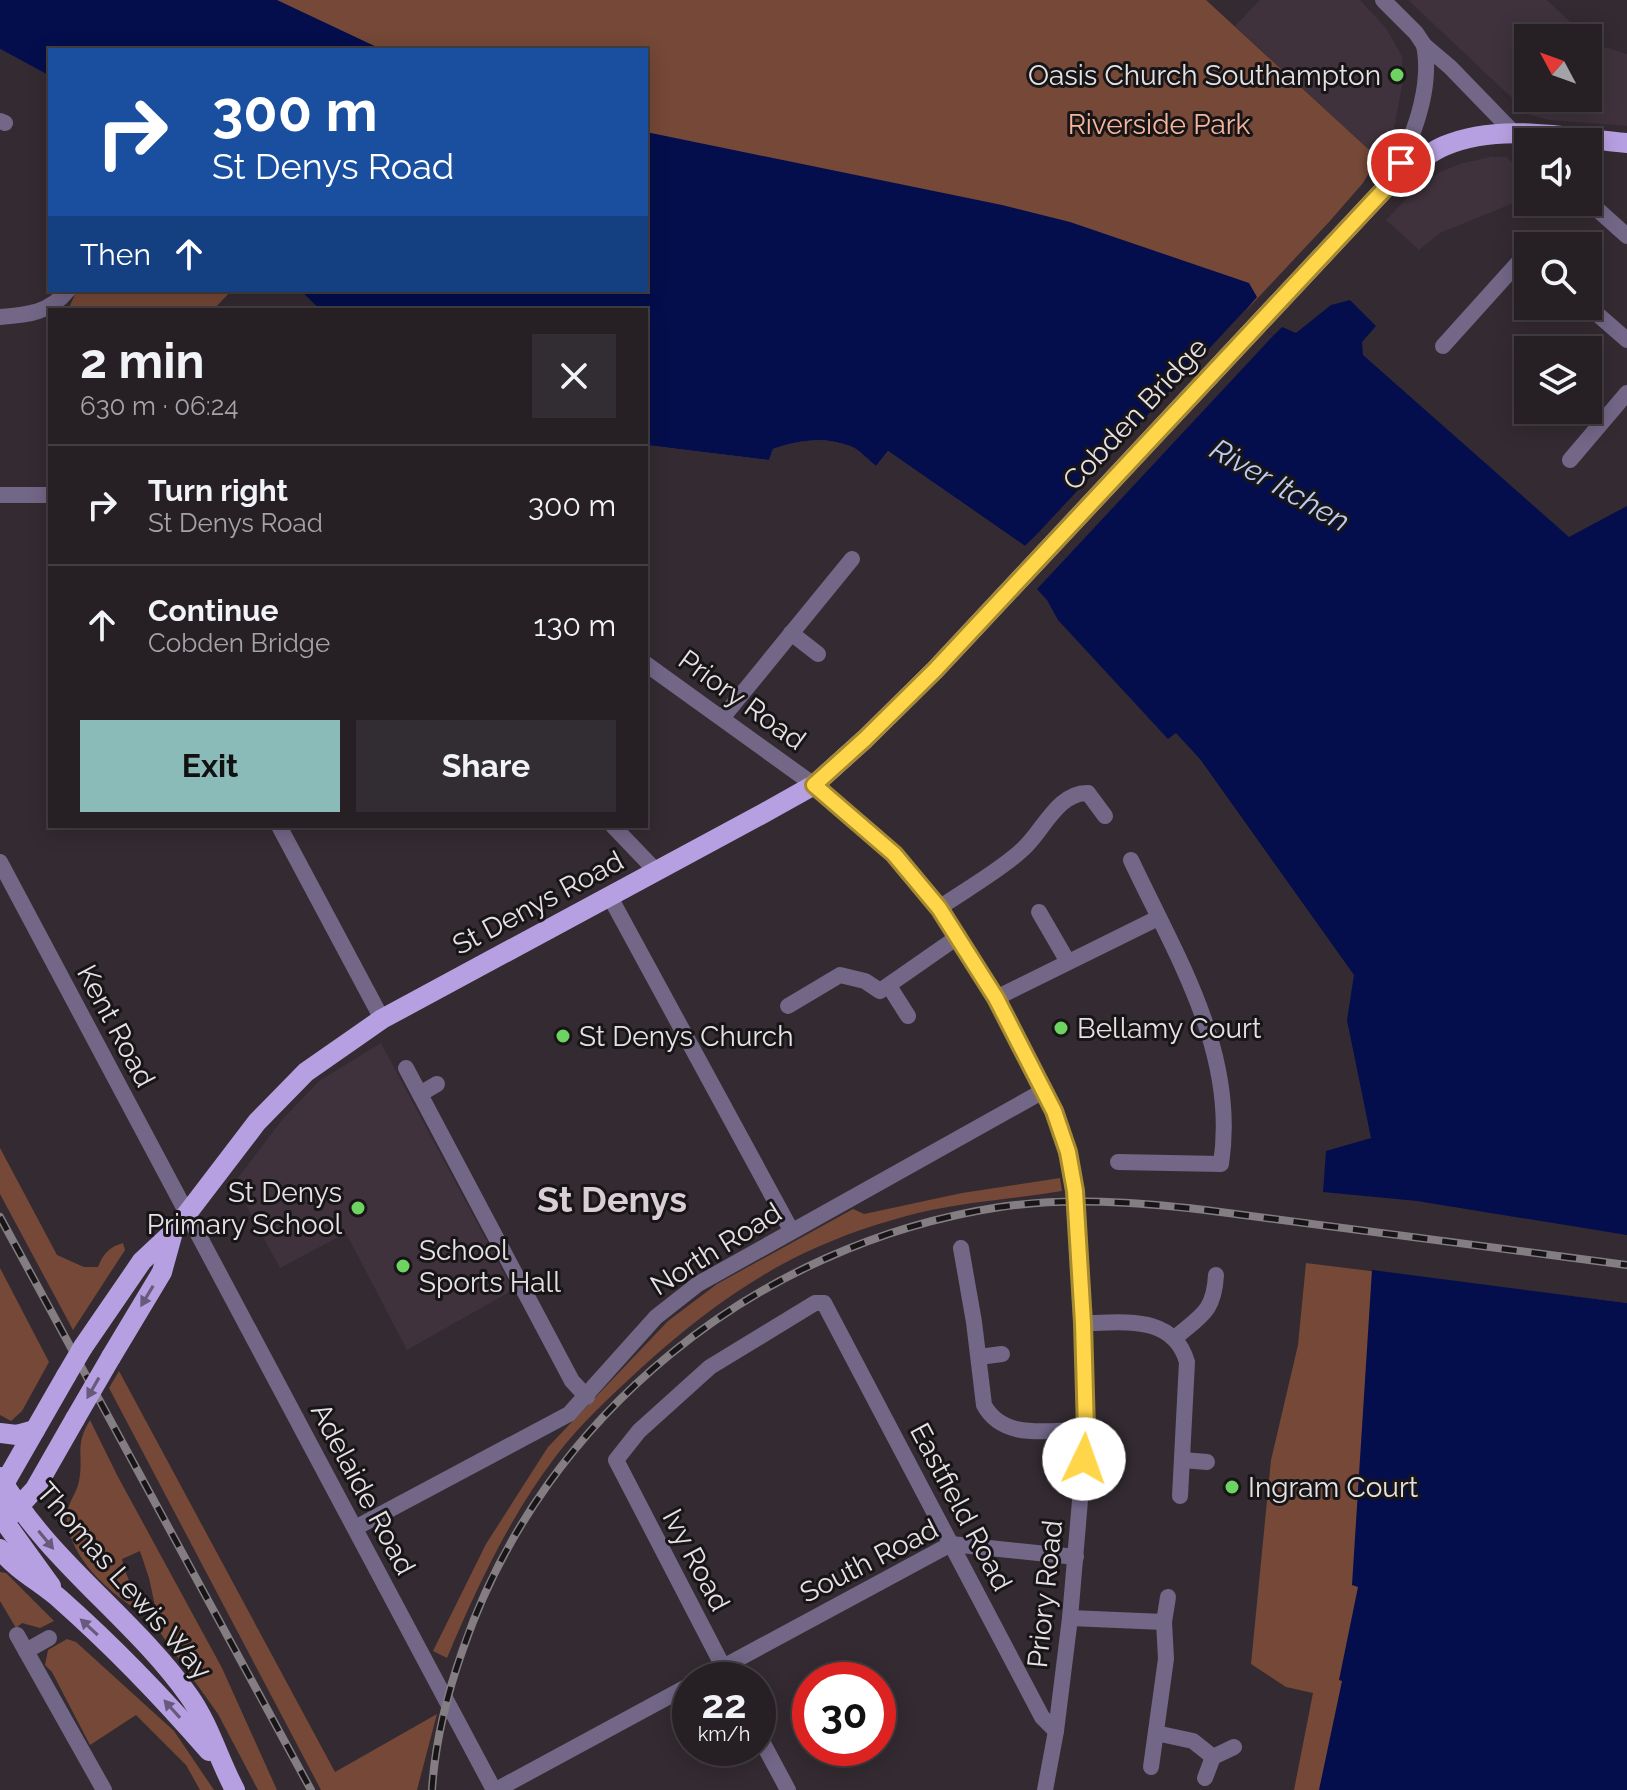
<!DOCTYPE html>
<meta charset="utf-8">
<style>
body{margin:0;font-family:Raleway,sans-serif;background:#322d32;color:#f1f3f6;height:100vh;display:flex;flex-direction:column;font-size:30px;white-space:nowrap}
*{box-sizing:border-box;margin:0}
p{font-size:26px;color:#a4a3a7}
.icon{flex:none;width:44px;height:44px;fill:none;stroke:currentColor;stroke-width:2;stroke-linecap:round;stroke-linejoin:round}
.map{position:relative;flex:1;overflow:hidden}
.details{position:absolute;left:48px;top:308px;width:600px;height:520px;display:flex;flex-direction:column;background:#262025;border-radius:0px;box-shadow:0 4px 20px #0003,0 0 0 2px #423e42}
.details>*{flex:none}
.hud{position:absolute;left:48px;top:48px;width:600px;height:244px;border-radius:0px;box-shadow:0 4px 20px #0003,0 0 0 2px #423e42;background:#1a4fa0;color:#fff;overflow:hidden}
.needle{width:52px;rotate:311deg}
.tools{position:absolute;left:1514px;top:24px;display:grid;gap:16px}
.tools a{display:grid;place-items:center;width:88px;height:88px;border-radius:0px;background:#262025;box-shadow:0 4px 20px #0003,0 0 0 2px #423e42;font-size:40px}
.speed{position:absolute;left:672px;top:1662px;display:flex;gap:16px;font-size:40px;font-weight:700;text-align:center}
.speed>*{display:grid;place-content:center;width:104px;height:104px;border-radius:50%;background:#262025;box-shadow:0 4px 20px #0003,0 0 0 2px #423e42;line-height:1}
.speed small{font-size:20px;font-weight:400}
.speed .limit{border:12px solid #d22;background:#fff;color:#111}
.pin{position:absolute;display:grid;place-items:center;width:68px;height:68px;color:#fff;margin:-34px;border:4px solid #fff;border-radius:50%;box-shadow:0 2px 8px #0007}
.me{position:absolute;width:88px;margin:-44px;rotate:3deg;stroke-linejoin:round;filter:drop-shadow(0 0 6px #0008)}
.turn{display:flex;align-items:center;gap:28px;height:168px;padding:0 32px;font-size:36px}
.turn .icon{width:104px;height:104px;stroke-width:2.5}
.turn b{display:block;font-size:56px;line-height:68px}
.then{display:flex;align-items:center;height:76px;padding:0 32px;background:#0003;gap:16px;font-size:30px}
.round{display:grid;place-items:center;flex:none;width:84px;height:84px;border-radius:0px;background:#322d32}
.head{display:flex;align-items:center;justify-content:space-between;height:136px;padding:0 32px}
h1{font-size:48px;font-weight:700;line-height:60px}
.action{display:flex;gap:16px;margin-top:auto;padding:16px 32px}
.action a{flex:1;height:92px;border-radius:0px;background:#8bbbb9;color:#111;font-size:32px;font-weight:700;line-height:92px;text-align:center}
.action a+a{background:#322d32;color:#f1f3f6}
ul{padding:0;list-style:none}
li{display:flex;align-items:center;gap:24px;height:120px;padding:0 32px;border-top:2px solid #423e42}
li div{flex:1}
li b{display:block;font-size:30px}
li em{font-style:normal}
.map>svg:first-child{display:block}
.built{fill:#3f323c}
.green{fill:#754837}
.water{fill:#040e4c}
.pier{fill:#332b31}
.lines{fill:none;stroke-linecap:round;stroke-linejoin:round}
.minor{stroke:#726787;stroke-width:16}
.primary{stroke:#b7a0e1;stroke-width:20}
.rail-casing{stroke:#847e83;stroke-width:8}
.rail{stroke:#181517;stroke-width:5;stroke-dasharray:15;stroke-linecap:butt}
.primary-bridge{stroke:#b7a0e1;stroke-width:20}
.oneway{fill:#685a7c}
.route-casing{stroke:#a68a30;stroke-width:20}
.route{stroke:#ffd54a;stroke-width:14}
.poi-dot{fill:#6dd361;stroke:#181517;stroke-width:3}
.labels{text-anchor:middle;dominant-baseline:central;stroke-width:6;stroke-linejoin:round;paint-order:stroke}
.poi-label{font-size:28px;fill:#e6e1e5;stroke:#181517;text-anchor:start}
.park-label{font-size:28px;fill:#f8b59d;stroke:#181517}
.street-label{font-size:28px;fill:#e6e1e5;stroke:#181517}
.water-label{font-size:30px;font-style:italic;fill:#bbccf3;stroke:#181517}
.district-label{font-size:36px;font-weight:bold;fill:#d9ced6;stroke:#181517}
</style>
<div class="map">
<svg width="1627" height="1790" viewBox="0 0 1627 1790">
<rect width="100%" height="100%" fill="#332b31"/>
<g class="built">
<polygon points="1260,0 1360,0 1386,28 1402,56 1403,81 1393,133 1378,158 1235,26"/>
<polygon points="1408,0 1547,0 1587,38 1528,38 1528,98 1588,98 1588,39 1592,43 1627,54 1627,126 1549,120 1530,115"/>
<polygon points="1490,157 1506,157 1528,175 1528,193 1521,200 1440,233 1419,250 1386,220 1412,193 1438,173 1460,164"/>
<polygon points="381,1043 513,1290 407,1350 346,1233 280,1268 234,1183 282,1120 319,1081"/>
</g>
<g class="green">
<path d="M0,0H1206L1378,158L1363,183L1329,222L1025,546L888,451L876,466C868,460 859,449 850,446C825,436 797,440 773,449L769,460L646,445V310H320L300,290H646V50H50V76L0,49Z"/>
<polygon points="77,290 232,290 213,310 68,310"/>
<path d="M0,1148L57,1255L84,1267H98C103,1254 109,1247 123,1243L125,1250L73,1330L0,1194Z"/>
<path d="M1060,1178L1062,1191C1014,1199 964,1202 918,1213C802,1242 727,1290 640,1369C611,1396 580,1424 556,1456C510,1516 476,1589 447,1658L433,1651L486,1544L548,1447L668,1321L717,1284L853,1209L864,1214L962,1193Z"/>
<polygon points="1306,1263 1627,1303 1627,1790 1294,1790 1313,1693 1286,1687 1251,1664 1271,1460 1298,1345"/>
<polygon points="0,1268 49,1362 22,1411 11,1421 0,1415"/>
<polygon points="119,1371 335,1772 437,1714 417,1790 321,1790 109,1388"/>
<path d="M90,1420L117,1475L222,1668L277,1790H258L218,1714L161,1634L149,1578L140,1551L122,1559C125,1576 137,1593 136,1609C106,1590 67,1554 67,1516C67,1503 77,1493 79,1481C84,1455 74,1446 90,1420Z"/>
<polygon points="0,1572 6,1573 54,1621 40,1628 22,1623 16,1628 0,1601"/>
<polygon points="67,1639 76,1642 174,1731 214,1790 200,1790 186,1765 136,1715 90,1745 52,1672 45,1665 48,1650"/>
</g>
<g class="water">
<polygon points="0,0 277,0 383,50 50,50 50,76 0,49"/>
<path d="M646,132L1002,205L1070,222L1249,283L1257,297L1245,311L1273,336L1282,327L1296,333L1331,305L1350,300L1376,326L1362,342L1363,355L1569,537L1627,506V1235L1417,1201L1323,1192L1326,1151L1371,1138L1347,1020L1354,975L1200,759L1176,733L1168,739L1058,620L1047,600L1037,589L1066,558L1039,532L1025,546L888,451L876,466C868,460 859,449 850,446C825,436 797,440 773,449L769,460L646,445V310H320L300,290H646Z"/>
<polygon points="1372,1270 1627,1303 1627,1790 1319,1790 1342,1681 1339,1680 1358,1587 1352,1585"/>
</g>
<polygon class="pier" points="1245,310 1273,336 1066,558 1039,532"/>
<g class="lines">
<g class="minor">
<polyline points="1383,0 1416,33 1424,45 1450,67 1514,133"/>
<polyline points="0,121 5,123"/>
<path d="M1393,178C1412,139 1433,89 1424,45"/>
<polyline points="1588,201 1627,236"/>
<polyline points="1588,306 1627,340"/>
<path d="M0,317C27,315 50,313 68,290"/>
<polyline points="1443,346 1516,265 1528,260"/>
<polyline points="1570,460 1627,393"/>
<polyline points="0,495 50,495"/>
<polyline points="791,633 818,654"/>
<polyline points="646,664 814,785 877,837 911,872 939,908 996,998 1045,1090 1062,1134 1075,1191 1083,1323 1086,1430 1070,1618 1056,1731 1045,1790"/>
<polyline points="723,717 852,559"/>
<polyline points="279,826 382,1019"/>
<polyline points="613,826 657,872"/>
<polyline points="0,862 494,1790"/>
<polyline points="610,897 791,1230"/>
<path d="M939,908C965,890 1001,870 1023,849C1043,831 1058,792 1088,793L1105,816"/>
<polyline points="1039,912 1068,962"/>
<polyline points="889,986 908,1016"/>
<polyline points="996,998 1158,918"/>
<polyline points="788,1006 840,975 865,981 880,991 959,936"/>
<polyline points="406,1068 572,1381 587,1397"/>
<polyline points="420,1094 437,1084"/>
<path d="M1118,1162L1221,1164C1238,1053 1176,956 1131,860"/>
<path d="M961,1248L974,1322L984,1405C1004,1442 1051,1429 1086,1430"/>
<path d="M1083,1323C1124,1323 1173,1314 1187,1362L1180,1496"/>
<path d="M1176,1337C1202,1315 1214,1311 1216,1275"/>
<polyline points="979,1357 1002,1354"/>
<polyline points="1183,1460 1207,1462"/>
<polyline points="355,1528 569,1414 656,1317 698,1284 1045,1090"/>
<polyline points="1070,1618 1164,1622"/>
<polyline points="17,1635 104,1790"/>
<polyline points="26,1651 49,1638"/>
<polyline points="699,1680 951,1544 1076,1557"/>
<polyline points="730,1680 616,1460 639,1431 710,1367 815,1303 824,1303 1042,1717 1056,1731"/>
<polyline points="1156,1733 1193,1741 1213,1757"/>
<polyline points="758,1734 788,1790"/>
<polyline points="1151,1767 1166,1659 1164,1622 1168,1597"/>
<polyline points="1205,1778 1213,1757 1234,1747"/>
<polyline points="496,1790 690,1685"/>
</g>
<g class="primary">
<path d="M83,1347L142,1261L173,1232L257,1122L306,1072L382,1019L764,813L814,785L865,739L935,670L1393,180C1409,168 1426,154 1444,146C1499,122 1569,138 1627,143"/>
<polyline points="111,1357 162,1272 173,1232"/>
<polyline points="0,1433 17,1435 35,1430"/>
<path d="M0,1477C49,1562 133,1617 189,1696C209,1724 219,1760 235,1790"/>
<polyline points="5,1485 2,1497 4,1521 51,1586"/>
<polyline points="0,1491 66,1376"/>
<polyline points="11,1515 35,1489 75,1419"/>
<path d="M0,1549C17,1571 41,1582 61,1600C114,1647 163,1698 209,1751"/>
</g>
<defs>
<g id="rail">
<polyline points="0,1217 311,1790"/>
<path d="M432,1790C435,1742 447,1694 463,1649C543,1415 757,1244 1000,1207C1067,1197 1137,1202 1205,1210L1627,1265"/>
</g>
</defs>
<use href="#rail" class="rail-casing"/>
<use href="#rail" class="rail"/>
<g class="primary-bridge">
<polyline points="66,1376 83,1347"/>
<polyline points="75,1419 111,1357"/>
</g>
</g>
<defs><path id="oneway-solid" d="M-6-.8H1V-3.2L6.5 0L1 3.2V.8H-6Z" transform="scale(2)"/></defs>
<g class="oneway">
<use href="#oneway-solid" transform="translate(147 1296) rotate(121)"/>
<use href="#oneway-solid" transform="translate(93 1388) rotate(120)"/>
<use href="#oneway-solid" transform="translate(46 1540) rotate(51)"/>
<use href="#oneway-solid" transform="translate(89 1627) rotate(-137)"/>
<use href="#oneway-solid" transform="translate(172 1709) rotate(-132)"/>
</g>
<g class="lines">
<defs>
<polyline id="route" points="1084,1459 1086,1430 1083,1323 1075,1191 1068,1152 1054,1111 996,998 939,908 894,854 814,785 865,739 935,670 1393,180 1401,163"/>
</defs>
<use href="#route" class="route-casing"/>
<use href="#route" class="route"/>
</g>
<g class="poi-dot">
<circle cx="1397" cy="75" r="8"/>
<circle cx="1061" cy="1028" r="8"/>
<circle cx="563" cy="1036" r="8"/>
<circle cx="358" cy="1208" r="8"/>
<circle cx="403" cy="1266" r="8"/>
<circle cx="1232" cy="1487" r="8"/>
</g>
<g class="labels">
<g class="poi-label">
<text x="1381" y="75" text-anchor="end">Oasis Church Southampton</text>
<text x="1077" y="1028">Bellamy Court</text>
<text x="579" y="1036">St Denys Church</text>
<text x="342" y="1192" text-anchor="end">St Denys<tspan x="342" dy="32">Primary School</tspan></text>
<text x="419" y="1250">School<tspan x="419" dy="32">Sports Hall</tspan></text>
<text x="1248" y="1487">Ingram Court</text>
</g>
<g class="park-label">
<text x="1159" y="124">Riverside Park</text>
</g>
<g class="street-label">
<text transform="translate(1135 414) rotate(-47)">Cobden Bridge</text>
<text transform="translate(742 700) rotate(36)">Priory Road</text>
<text transform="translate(538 903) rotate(-28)">St Denys Road</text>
<text transform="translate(116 1026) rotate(62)">Kent Road</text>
<text transform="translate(716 1249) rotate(-32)">North Road</text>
<text transform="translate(363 1489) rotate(62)">Adelaide Road</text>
<text transform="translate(961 1507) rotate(62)">Eastfield Road</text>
<text transform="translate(696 1560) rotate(62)">Ivy Road</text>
<text transform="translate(869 1561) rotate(-27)">South Road</text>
<text transform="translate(124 1581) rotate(49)">Thomas Lewis Way</text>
<text transform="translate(1045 1594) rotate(-84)">Priory Road</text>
</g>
<g class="water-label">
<text transform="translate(1280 485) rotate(30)">River Itchen</text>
</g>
<g class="district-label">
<text x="612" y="1199">St Denys</text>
</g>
</g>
</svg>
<div class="tools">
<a><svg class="needle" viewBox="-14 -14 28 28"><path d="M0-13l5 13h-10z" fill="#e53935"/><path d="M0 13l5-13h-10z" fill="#a4a3a7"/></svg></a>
<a><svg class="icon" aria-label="sound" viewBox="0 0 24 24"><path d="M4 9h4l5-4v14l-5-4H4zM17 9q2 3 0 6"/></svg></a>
<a><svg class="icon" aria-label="search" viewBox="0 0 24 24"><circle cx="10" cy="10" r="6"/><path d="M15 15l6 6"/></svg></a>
<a><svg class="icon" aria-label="layers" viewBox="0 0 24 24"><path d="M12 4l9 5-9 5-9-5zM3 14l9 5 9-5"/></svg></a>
</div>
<div class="speed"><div>22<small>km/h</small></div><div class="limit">30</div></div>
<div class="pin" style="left:1401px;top:163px;background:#d93025"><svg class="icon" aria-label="arrive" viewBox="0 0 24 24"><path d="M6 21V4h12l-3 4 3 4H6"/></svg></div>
<svg class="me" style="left:1084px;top:1459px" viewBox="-20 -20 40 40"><circle r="19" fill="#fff"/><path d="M0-13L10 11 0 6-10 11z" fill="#ffd54a"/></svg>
<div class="hud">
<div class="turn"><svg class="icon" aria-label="right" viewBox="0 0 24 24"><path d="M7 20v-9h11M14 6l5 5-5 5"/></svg><div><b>300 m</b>St Denys Road</div></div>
<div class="then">Then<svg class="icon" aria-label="ahead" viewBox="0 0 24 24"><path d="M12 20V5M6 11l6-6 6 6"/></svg></div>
</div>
<section class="details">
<div class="head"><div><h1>2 min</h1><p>630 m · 06:24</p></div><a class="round"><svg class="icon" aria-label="close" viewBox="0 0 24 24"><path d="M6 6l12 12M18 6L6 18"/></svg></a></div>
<ul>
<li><svg class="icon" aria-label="right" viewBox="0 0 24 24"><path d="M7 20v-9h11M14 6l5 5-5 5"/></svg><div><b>Turn right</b><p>St Denys Road</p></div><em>300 m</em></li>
<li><svg class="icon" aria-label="ahead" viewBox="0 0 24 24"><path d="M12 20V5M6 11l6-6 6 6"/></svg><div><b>Continue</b><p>Cobden Bridge</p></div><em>130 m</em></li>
</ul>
<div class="action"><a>Exit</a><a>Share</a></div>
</section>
</div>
